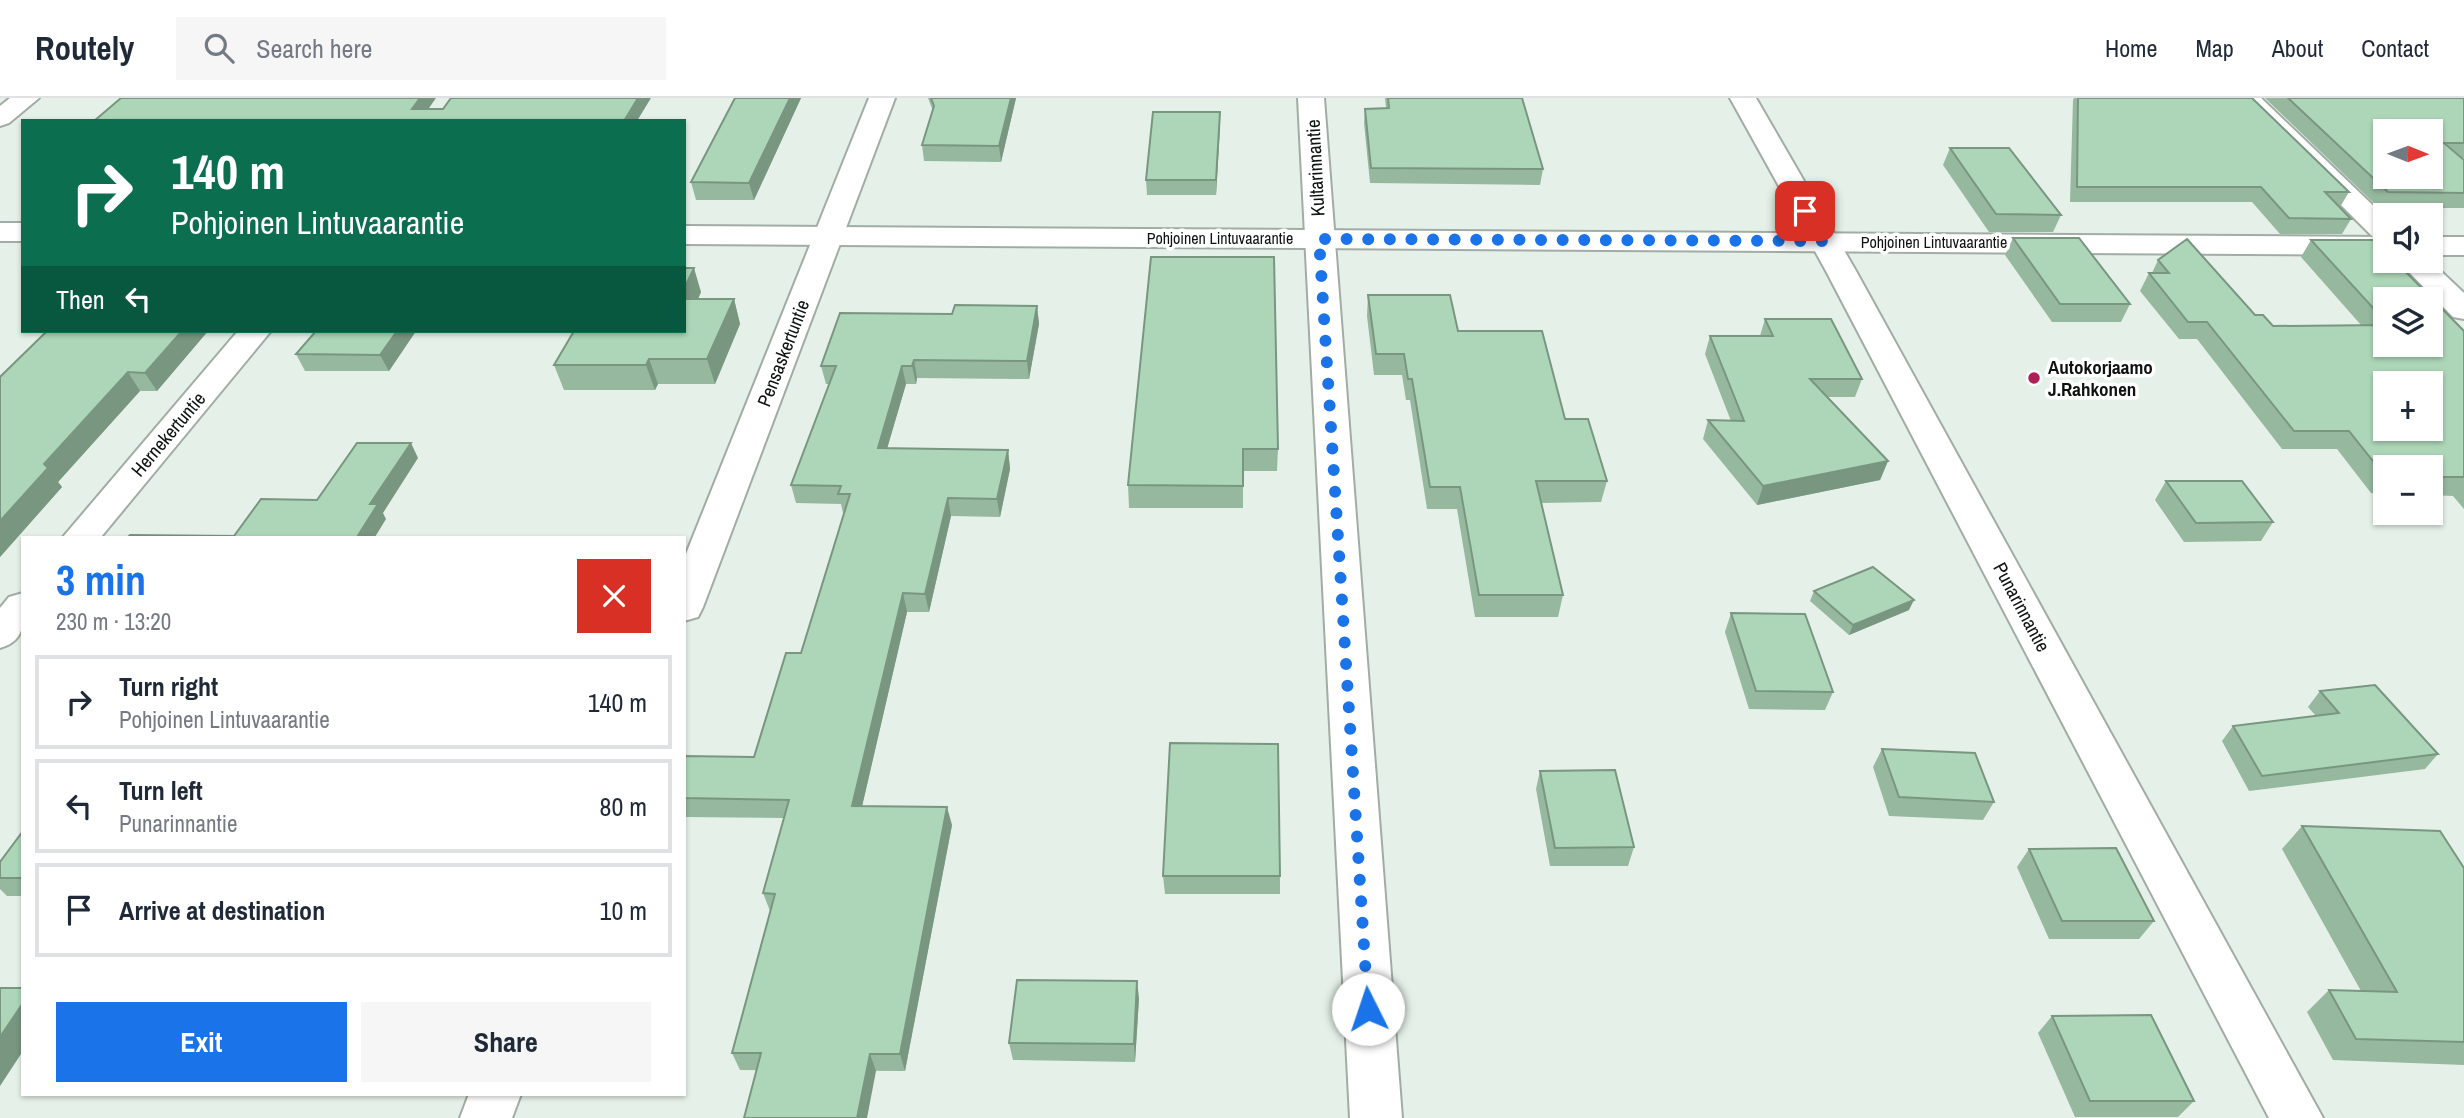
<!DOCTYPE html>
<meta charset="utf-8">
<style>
body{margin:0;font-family:"Archivo Narrow",sans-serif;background:#f6f6f7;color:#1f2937;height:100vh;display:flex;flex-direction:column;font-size:26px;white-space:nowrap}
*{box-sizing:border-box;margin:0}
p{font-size:23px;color:#747a83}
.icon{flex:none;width:38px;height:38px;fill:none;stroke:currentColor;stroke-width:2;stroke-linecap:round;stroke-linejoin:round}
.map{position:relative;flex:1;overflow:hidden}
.drawer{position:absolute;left:21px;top:438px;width:665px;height:560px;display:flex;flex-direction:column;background:#fff;border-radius:0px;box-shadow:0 2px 5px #0004}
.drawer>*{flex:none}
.banner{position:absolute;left:21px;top:21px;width:665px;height:214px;border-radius:0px;box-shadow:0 2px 5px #0004;background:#0b6e4f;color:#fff;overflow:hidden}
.needle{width:46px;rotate:91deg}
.fabs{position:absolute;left:2373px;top:21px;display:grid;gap:14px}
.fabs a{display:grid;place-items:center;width:70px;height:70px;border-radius:0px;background:#fff;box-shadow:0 2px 5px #0004;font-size:35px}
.pin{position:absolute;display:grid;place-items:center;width:60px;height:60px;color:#fff;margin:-30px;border-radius:14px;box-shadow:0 4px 10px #0006}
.me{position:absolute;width:77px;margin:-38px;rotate:356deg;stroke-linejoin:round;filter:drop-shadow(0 0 5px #0008)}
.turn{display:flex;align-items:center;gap:24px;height:147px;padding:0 35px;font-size:32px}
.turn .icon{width:91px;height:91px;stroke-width:2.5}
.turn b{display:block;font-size:49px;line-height:60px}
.then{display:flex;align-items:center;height:66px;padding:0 35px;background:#0003;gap:14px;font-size:26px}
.round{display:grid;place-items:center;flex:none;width:74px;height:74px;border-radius:0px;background:#f6f6f7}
.headline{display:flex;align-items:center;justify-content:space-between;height:119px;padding:0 35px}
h1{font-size:42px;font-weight:700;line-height:52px;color:#1a73e8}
.action{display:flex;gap:14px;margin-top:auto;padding:14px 35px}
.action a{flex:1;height:80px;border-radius:0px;background:#1a73e8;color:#fff;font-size:28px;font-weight:700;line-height:80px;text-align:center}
.action a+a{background:#f6f6f7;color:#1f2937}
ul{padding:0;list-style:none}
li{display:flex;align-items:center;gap:21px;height:94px;margin:0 14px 10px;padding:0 21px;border:4px solid #e0e1e3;border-radius:0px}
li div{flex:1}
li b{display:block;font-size:26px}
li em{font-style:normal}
header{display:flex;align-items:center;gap:42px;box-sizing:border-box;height:98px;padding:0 35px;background:#fff;border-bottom:2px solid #e0e1e3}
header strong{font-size:33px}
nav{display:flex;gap:38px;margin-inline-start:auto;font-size:24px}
.search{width:490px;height:63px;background:#f6f6f7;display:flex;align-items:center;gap:18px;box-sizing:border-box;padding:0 24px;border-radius:0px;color:#747a83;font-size:26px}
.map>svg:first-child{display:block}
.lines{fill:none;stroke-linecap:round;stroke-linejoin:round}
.minor-casing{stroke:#a1ada4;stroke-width:4}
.tertiary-casing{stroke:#a1ada4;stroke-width:4}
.minor{fill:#fff;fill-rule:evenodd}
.tertiary{fill:#fff;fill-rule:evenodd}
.wall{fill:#95b89e;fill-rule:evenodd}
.shaded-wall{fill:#799681}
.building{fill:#add6b8;stroke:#799681;stroke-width:2;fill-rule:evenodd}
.route{stroke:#1a73e8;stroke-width:12;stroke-dasharray:0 21.6}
.poi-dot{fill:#af2056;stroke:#fff;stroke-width:2.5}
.labels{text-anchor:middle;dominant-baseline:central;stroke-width:7;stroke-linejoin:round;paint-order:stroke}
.far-street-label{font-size:16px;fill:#0f1310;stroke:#fff}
.street-label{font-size:19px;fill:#0f1310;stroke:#fff}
.poi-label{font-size:19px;font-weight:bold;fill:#0f1310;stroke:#fff;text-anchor:start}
</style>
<header>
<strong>Routely</strong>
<div class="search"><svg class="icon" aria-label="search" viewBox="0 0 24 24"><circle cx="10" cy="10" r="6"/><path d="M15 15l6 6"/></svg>Search here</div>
<nav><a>Home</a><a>Map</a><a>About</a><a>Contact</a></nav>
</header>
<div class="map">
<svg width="2464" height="1020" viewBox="0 0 2464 1020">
<rect width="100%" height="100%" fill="#e5f1e8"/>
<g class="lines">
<defs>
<g id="minor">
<polygon points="10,0 39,0 9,25 0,28 0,8"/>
<polygon points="869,0 895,0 703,509 698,519 684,523 684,461"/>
<polygon points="1298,0 1324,0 1402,1020 1350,1020"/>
<polygon points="1730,0 1756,0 1856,173 2323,1020 2269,1020 1826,173"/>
<polygon points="2234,0 2261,0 2385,119 2385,144 2375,141"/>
<polygon points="2398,163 2430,163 2464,195 2464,221 2453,219"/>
<polygon points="238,233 271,233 101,439 63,439"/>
<path d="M23,495C23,521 28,542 0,550V510L9,499Z"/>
<polygon points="469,996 521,996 512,1020 460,1020"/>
</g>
<g id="tertiary">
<rect x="0" y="125" width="23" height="18"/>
<polygon points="684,128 2385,139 2385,157 684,146"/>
<rect x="2431" y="139" width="33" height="18"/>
</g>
</defs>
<use href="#minor" class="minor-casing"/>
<use href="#tertiary" class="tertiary-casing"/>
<use href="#minor" class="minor"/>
<use href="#tertiary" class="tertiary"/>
</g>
<g class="wall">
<polygon points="735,0 801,0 754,102 696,102 691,84"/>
<polygon points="928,0 1016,0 1001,64 924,63 922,47 933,13"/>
<polygon points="1385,0 1522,0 1543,71 1540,87 1370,85 1364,25 1365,11 1386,10"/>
<polygon points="2074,0 2252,0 2349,94 2340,109 2351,121 2342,136 2280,136 2252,104 2070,104 2073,2"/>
<polygon points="2265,0 2464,0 2464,60 2462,60 2464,62 2464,110 2379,110"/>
<polygon points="1220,14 1216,97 1147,97 1146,82"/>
<polygon points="1950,50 2061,117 2053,134 1989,134 1943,67"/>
<polygon points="2013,140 2130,206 2121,224 2052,224 2005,157"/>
<path d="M2311,142L2464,233V411L2453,398L2431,397V369H2385V396L2371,395L2337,351H2282L2197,241H2179L2140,193L2149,175H2152L2158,162L2273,228L2361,227L2301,159ZM2385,201L2431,247H2385Z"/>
<polygon points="1151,159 1278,351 1277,373 1243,373 1243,410 1129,410 1128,387"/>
<polygon points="701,194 698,201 734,201 740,226 715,286 658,286 655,292 564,292 554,267"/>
<polygon points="1368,197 1458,233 1565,321 1607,383 1601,404 1541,405 1563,497 1558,519 1475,519 1457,411 1427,411 1410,302 1406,302 1402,277 1374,277 1367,218"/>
<polygon points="1037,208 1039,226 1029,281 917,280 916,286 906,286 887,350 1008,352 1010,371 1000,419 951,418 929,514 907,514 862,708 952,727 905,973 740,972 732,955 770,813 763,795 784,720 684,719 684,658 754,659 801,555 844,415 843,415 841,406 796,405 791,387 829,286 826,286 821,268 952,216"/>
<polygon points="1765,221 1862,281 1855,299 1827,299 1888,363 1880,382 1757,407 1703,341 1708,322 1731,323 1705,256 1710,238 1760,238"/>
<polygon points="208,233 157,293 140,293 58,384 62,389 0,459 0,279"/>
<polygon points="416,233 389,273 305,273 296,256"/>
<polygon points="2166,383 2273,424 2261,443 2184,444 2155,402"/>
<polygon points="1814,493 1909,512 1849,537 1810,503"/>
<polygon points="1731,515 1833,594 1825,612 1749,611 1725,534"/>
<polygon points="2320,593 2438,656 2425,671 2249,693 2222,643 2233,628 2316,618 2308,609"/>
<polygon points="1882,651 1994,704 1983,722 1889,718 1873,669"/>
<polygon points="1540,673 1634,749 1628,768 1550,768 1536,691"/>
<polygon points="2302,728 2464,770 2464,967 2333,962 2307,914 2329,892 2361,893 2282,751"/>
<polygon points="23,733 23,798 7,798 0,791 0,764"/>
<polygon points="2029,751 2154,823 2139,841 2049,841 2017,769"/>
<polygon points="1163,778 1280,778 1280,796 1165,796"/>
<polygon points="1139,900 1135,964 1013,962 1009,945"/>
<polygon points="2052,918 2194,1003 2178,1019 2075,1019 2038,935"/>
</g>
<g class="shaded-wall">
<polygon points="420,0 436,0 420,23 412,11"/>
<polygon points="638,0 651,0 637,23 624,23"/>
<polygon points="790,0 801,0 754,102 749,85"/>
<polygon points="1011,0 1016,0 1001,64 999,48"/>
<polygon points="1220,14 1220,29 1216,97 1216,82"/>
<polygon points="694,170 701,194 687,226 684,216 684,191"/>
<polygon points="734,201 740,226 715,286 707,261"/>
<polygon points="1037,208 1039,226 1029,281 1027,263"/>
<polygon points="182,233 208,233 157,293 145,275"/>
<polygon points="397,233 416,233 389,273 380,257"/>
<polygon points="649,261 658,286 655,292 646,267"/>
<polygon points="914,262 917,280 916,286 912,268"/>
<polygon points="902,268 906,286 882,368 878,350"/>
<polygon points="128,274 140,293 58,384 62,389 0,459 0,423 44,366"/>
<polygon points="411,345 418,360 383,415 386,421 375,439 357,439 370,406"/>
<polygon points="1008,352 1010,371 1000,419 997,401"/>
<polygon points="1888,363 1880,382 1757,407 1763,388"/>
<polygon points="948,400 951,418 929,514 925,496"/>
<polygon points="903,495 907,514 858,726 852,708"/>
<polygon points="1914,502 1909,512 1849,537 1853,527"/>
<polygon points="947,709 952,727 905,973 900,956"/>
<polygon points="1137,883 1139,900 1135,964 1134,946"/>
<polygon points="23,905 23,953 0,988 0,939"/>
<polygon points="870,956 876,973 867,1020 857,1020"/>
</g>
<g class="building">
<polygon points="121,0 420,0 412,11 443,11 451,0 638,0 624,23 94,23"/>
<polygon points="735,0 790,0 749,85 691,84"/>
<polygon points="931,0 1011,0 999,48 922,47 934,8"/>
<polygon points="1388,0 1522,0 1543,71 1371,70 1365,11 1389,10"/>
<polygon points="2078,0 2252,0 2349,94 2325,94 2351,121 2289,120 2261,89 2077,89"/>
<path d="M2288,0H2464V45H2444L2464,62V95L2388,94ZM2385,33H2431V79H2385Z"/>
<polygon points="1153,14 1220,14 1216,82 1146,82"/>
<polygon points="1950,50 2009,50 2061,117 1996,116"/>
<polygon points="2013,140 2079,140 2130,206 2060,206"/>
<path d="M2187,141L2255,217H2263L2273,228L2385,227V247H2431V201H2385V223L2311,142H2375L2385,153V163H2395L2464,233V379H2431V369H2385L2384,377L2349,333H2294L2207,224H2188L2149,175H2169L2158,162ZM2385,285H2431V331H2385Z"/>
<polygon points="1151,159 1274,159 1278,351 1243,351 1243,388 1128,387"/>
<polygon points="684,170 694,170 684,191"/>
<polygon points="1368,197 1450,197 1458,233 1542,233 1565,321 1588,321 1607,383 1536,383 1563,497 1479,497 1460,389 1430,389 1412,281 1408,281 1404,256 1376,256"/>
<polygon points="684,201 734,201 707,261 649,261 646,267 554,267 574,233 684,233"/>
<polygon points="955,207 1037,208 1027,263 914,262 912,268 902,268 878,350 1008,352 997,401 948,400 925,496 903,495 852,708 947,709 900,956 870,956 857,1020 744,1020 761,955 732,955 775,796 763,795 789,702 684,700 684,658 754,659 786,555 801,555 850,396 838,396 841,388 791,387 836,268 821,268 840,215 952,216"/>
<polygon points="1765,221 1831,221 1862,281 1810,281 1888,363 1763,388 1708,322 1744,323 1710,238 1773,238"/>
<polygon points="47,233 182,233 145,275 128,274 44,366 48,370 0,423 0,279"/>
<polygon points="316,233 397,233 380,257 296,256"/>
<polygon points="357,345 411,345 370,406 378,406 357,439 128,439 130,437 234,438 261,401 317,402"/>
<polygon points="2166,383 2242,383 2273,424 2196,425"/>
<polygon points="1873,469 1914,502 1853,527 1814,493"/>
<polygon points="1731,515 1805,516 1833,594 1756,593"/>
<polygon points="2375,587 2438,656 2262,678 2233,628 2339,615 2320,593"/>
<polygon points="1170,645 1278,646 1280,778 1163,778"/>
<polygon points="1882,651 1975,655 1994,704 1899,699"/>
<polygon points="1615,672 1634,749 1555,750 1540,673"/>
<polygon points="2302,728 2440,733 2464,770 2464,944 2356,941 2329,892 2397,894"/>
<polygon points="23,733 23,780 0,780 0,764"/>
<polygon points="2116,750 2154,823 2062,823 2029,751"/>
<polygon points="1017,882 1137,883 1134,946 1009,945"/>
<polygon points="0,890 23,890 23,905 0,939"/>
<polygon points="2151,917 2194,1003 2090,1003 2052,918"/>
</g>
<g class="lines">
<polyline class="route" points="1368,911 1319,141 1822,143 1805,113"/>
</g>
<circle class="poi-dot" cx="2034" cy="280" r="7"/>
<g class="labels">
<g class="far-street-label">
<text x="1220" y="140">Pohjoinen Lintuvaarantie</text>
<text x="1934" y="144">Pohjoinen Lintuvaarantie</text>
</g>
<g class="street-label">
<text transform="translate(1315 70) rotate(-93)">Kultarinnantie</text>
<text transform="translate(783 255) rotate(-69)">Pensaskertuntie</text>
<text transform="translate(168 336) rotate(-50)">Hernekertuntie</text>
<text transform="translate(2022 509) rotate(62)">Punarinnantie</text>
</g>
<g class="poi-label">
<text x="2048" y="269">Autokorjaamo<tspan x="2048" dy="22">J.Rahkonen</tspan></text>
</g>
</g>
</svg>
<div class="fabs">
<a><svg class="needle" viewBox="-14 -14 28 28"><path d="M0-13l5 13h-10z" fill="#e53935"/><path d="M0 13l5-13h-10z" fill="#747a83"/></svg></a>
<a><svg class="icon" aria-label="sound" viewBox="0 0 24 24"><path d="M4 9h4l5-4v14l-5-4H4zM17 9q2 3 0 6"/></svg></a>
<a><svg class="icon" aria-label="layers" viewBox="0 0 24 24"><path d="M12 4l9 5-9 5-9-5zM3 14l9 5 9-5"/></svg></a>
<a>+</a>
<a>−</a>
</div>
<div class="pin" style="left:1805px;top:113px;background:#d93025"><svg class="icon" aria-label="arrive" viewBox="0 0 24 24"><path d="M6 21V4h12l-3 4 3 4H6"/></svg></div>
<svg class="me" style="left:1368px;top:911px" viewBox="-20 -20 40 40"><circle r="19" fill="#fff"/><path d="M0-13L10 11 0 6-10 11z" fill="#1a73e8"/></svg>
<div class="banner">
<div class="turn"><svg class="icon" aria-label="right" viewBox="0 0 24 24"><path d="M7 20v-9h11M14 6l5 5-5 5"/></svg><div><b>140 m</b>Pohjoinen Lintuvaarantie</div></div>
<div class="then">Then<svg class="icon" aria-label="left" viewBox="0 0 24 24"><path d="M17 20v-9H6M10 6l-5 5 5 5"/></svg></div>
</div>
<section class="drawer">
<div class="headline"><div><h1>3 min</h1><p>230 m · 13:20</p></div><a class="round" style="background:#d93025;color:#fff"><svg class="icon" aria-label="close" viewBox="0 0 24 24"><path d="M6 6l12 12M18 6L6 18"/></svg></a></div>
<ul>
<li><svg class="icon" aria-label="right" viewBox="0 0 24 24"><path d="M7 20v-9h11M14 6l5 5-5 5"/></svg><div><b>Turn right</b><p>Pohjoinen Lintuvaarantie</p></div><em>140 m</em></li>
<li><svg class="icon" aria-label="left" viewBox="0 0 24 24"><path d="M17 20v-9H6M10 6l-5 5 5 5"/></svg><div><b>Turn left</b><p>Punarinnantie</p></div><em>80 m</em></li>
<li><svg class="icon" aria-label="arrive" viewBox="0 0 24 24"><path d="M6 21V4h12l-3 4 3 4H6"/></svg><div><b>Arrive at destination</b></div><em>10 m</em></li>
</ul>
<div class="action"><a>Exit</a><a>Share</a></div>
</section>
</div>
